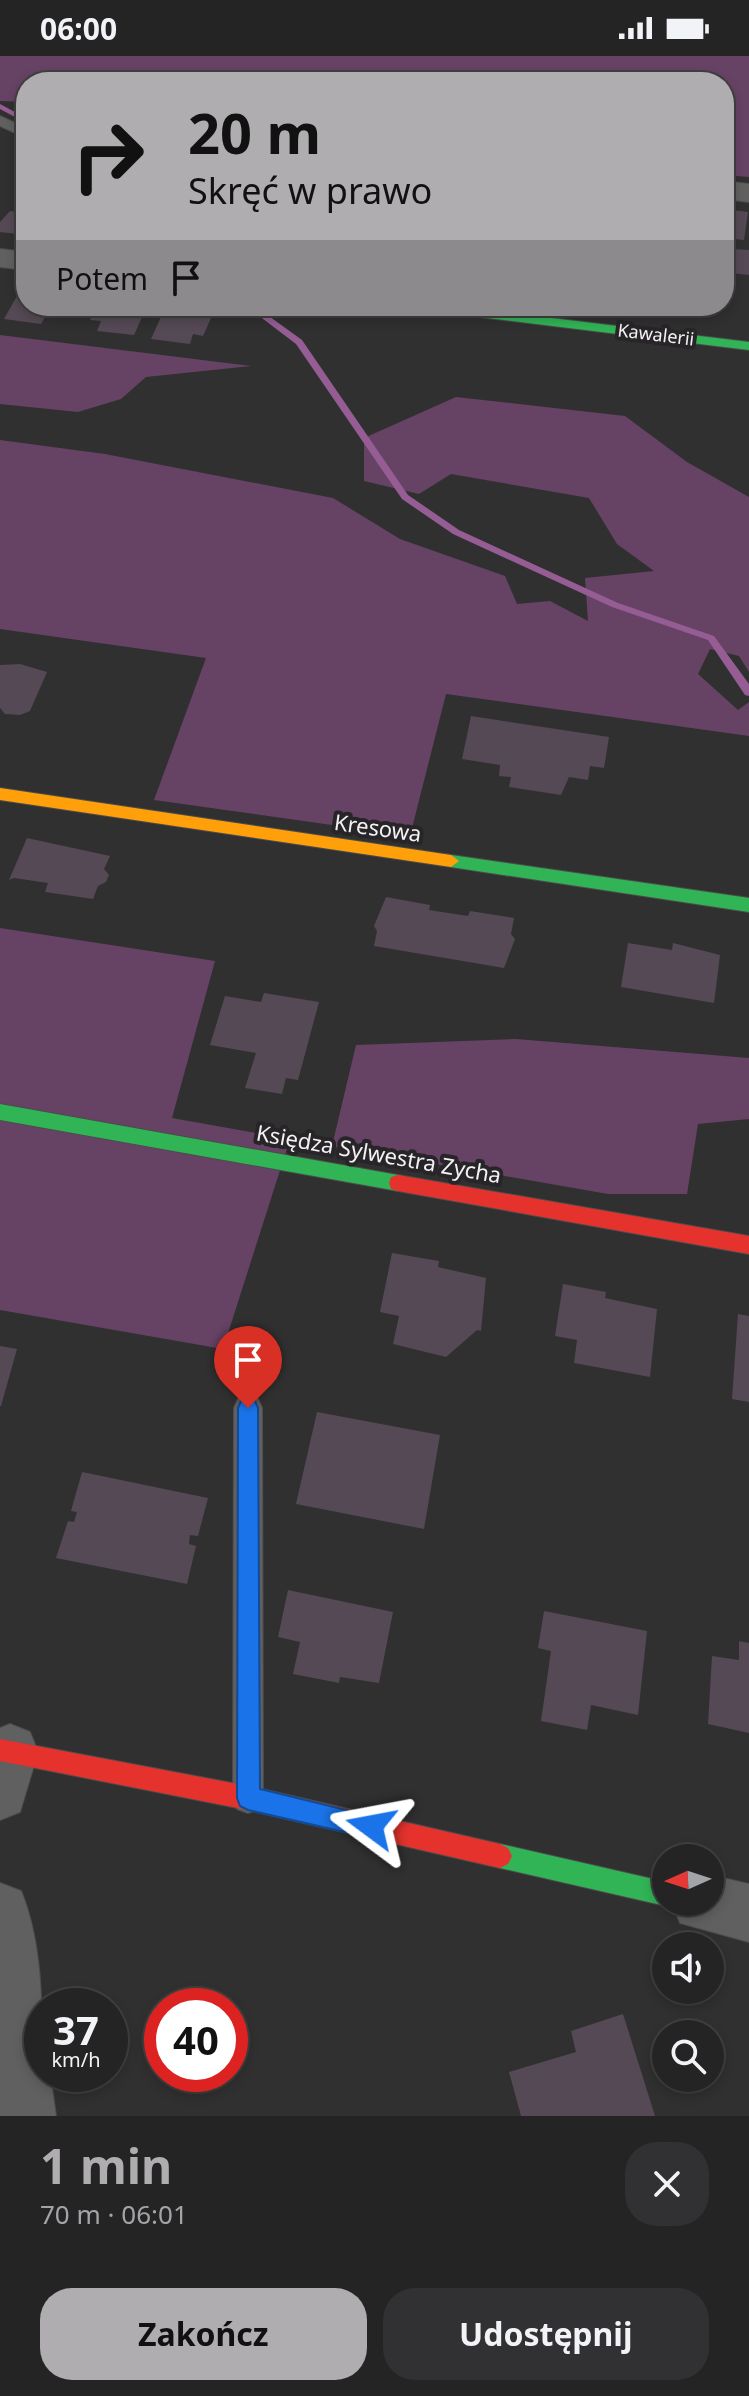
<!DOCTYPE html>
<html lang="pl">
<meta charset="utf-8">
<style>
body{margin:0;font-family:"Noto Sans",sans-serif;background:#313032;color:#f1f3f6;height:100vh;display:flex;flex-direction:column;font-size:30px;white-space:nowrap}
*{box-sizing:border-box;margin:0}
p{font-size:26px;color:#a3a4a7}
.icon{flex:none;width:44px;height:44px;fill:none;stroke:currentColor;stroke-width:2;stroke-linecap:round;stroke-linejoin:round}
.map{position:relative;height:2060px;overflow:hidden}
.panel{display:flex;flex-direction:column;background:#252425;flex:1}
.panel>*{flex:none}
.guide{position:absolute;left:16px;top:16px;width:718px;height:244px;border-radius:32px;box-shadow:0 4px 12px #0003,0 0 0 2px #424142;background:#afadaf;color:#111;overflow:hidden}
.needle{width:52px;rotate:267deg}
.tools{position:absolute;left:652px;top:1788px;display:grid;gap:16px}
.tools a{display:grid;place-items:center;width:72px;height:72px;border-radius:50%;background:#252425;box-shadow:0 4px 12px #0003,0 0 0 2px #424142;font-size:40px}
.speed{position:absolute;left:24px;top:1932px;display:flex;gap:16px;font-size:40px;font-weight:700;text-align:center}
.speed>*{display:grid;place-content:center;width:104px;height:104px;border-radius:50%;background:#252425;box-shadow:0 4px 12px #0003,0 0 0 2px #424142;line-height:1}
.speed small{font-size:20px;font-weight:400}
.speed .limit{border:12px solid #d22;background:#fff;color:#111}
.pin{position:absolute;display:grid;place-items:center;width:68px;height:68px;color:#fff;margin:-82px -34px;border-radius:50% 50% 50% 0;rotate:-45deg;box-shadow:0 0 8px #0007}
.pin .icon{rotate:45deg}
.me{position:absolute;width:88px;margin:-44px;rotate:283deg;stroke-linejoin:round;filter:drop-shadow(0 0 6px #0008)}
.turn{display:flex;align-items:center;gap:28px;height:168px;padding:0 40px;font-size:36px}
.turn .icon{width:104px;height:104px;stroke-width:2.5}
.turn b{display:block;font-size:56px;line-height:68px}
.then{display:flex;align-items:center;height:76px;padding:0 40px;background:#0003;gap:16px;font-size:30px}
.round{display:grid;place-items:center;flex:none;width:84px;height:84px;border-radius:32px;background:#313032}
.headline{display:flex;align-items:center;justify-content:space-between;height:136px;padding:0 40px}
h1{font-size:48px;font-weight:700;line-height:60px;color:#afadaf}
.primary-button{display:flex;gap:16px;margin-top:auto;padding:16px 40px}
.primary-button a{flex:1;height:92px;border-radius:32px;background:#afadaf;color:#111;font-size:32px;font-weight:700;line-height:92px;text-align:center}
.primary-button a+a{background:#313032;color:#f1f3f6}
.status{display:flex;justify-content:space-between;align-items:center;height:56px;padding:0 40px;background:#252425;direction:ltr}
.status svg{height:22px;fill:currentColor}
.map>svg:first-child{display:block}
.green{fill:#664265}
.lines{fill:none;stroke-linecap:round;stroke-linejoin:round}
.stream{fill:#955d94;fill-rule:evenodd}
.building{fill:#544954}
.lane-casing{stroke:#4d4c4d;stroke-width:2}
.street-casing{stroke:#4d4c4d;stroke-width:2}
.fast-casing{stroke:#4d4c4d;stroke-width:2}
.slow-casing{stroke:#4d4c4d;stroke-width:2}
.jam-casing{stroke:#4d4c4d;stroke-width:2}
.lane{fill:#616061;fill-rule:evenodd}
.street{fill:#616061;fill-rule:evenodd}
.fast{fill:#30b455;fill-rule:evenodd}
.slow{fill:#ff9f0a;fill-rule:evenodd}
.jam{fill:#e5322d;fill-rule:evenodd}
.route{fill:#1a73e8;stroke:#114b97;stroke-width:2}
.labels{text-anchor:middle;dominant-baseline:central;stroke-width:8;stroke-linejoin:round;paint-order:stroke}
.far-street-label{font-size:18px;fill:#f3f1f3;stroke:#282528}
.street-label{font-size:22px;fill:#f3f1f3;stroke:#282528}
</style>
<div class="status"><b>06:00</b><svg viewBox="0 0 49 12"><path d="M0 12V9h3v3zM5 12V6h3v6zM10 12V3h3v9zM15 12V0h3v12zM26 1h20v11H26zM47 4h2v5h-2z"/></svg></div>
<div class="map">
<svg width="749" height="2060" viewBox="0 0 749 2060">
<rect width="100%" height="100%" fill="#313031"/>
<g class="green">
<polygon points="0,0 749,0 749,121 724,119 724,26 26,26 26,46 0,45"/>
<polygon points="0,279 251,310 146,321 121,343 78,356 0,348"/>
<polygon points="456,341 625,360 687,406 749,441 749,616 739,600 710,593 698,618 738,654 749,646 749,680 446,638 410,780 154,744 206,602 0,573 0,384 105,398 333,442 400,483 505,520 517,548 550,545 588,565 585,522 654,515 617,488 589,442 451,418 419,438 364,425 364,382"/>
<polygon points="0,872 215,905 172,1062 290,1083 223,1293 0,1254"/>
<polygon points="516,983 749,1002 749,1063 698,1068 687,1138 608,1138 332,1090 356,989"/>
</g>
<g class="lines">
<g class="stream">
<polygon points="0,48 26,62 26,67 0,53"/>
<polygon points="246,250 255,250 302,284 408,439 459,474 618,547 714,580 749,628 749,640 745,639 708,584 612,551 453,478 402,443 296,288"/>
</g>
</g>
<g class="building">
<polygon points="724,153 748,156 744,184 724,182"/>
<polygon points="10,155 26,157 26,179 0,176 0,166"/>
<polygon points="733,193 749,194 749,219 730,217"/>
<polygon points="22,231 26,232 26,250 61,250 56,260 46,259 41,268 4,263"/>
<polygon points="98,250 147,250 134,279 97,275 101,265 90,264"/>
<polygon points="166,250 186,252 183,260 211,262 203,280 193,278 190,288 151,283"/>
<polygon points="20,608 47,616 30,655 20,659 5,658 0,652 0,609"/>
<polygon points="471,660 609,681 604,712 590,710 588,724 569,721 561,739 509,731 511,721 499,720 500,709 462,703"/>
<polygon points="27,782 110,800 104,813 109,819 106,826 98,830 93,843 45,836 48,827 14,822 9,824"/>
<polygon points="386,841 430,849 429,854 468,860 470,855 514,862 511,878 515,883 504,912 374,890 377,875 374,870"/>
<polygon points="628,887 672,894 673,887 720,899 714,947 621,931"/>
<polygon points="264,937 319,946 298,1024 286,1022 282,1038 245,1032 256,997 210,989 225,940 261,946"/>
<polygon points="392,1197 439,1205 438,1211 486,1222 481,1275 477,1274 446,1301 393,1288 399,1260 380,1256"/>
<polygon points="563,1228 606,1236 605,1242 657,1253 650,1321 574,1307 577,1284 555,1280"/>
<polygon points="738,1258 749,1260 749,1346 732,1343"/>
<polygon points="0,1290 17,1293 1,1350 0,1350"/>
<polygon points="317,1356 440,1379 424,1473 296,1448"/>
<polygon points="82,1416 208,1442 198,1480 190,1479 189,1488 196,1490 187,1528 56,1502 68,1465 74,1466 77,1456 71,1455"/>
<polygon points="288,1534 393,1556 379,1627 340,1621 339,1627 293,1618 300,1586 278,1581"/>
<polygon points="544,1555 647,1575 638,1659 591,1649 587,1674 541,1665 551,1595 538,1592"/>
<polygon points="739,1585 749,1587 749,1677 708,1668 712,1600 739,1604"/>
<polygon points="623,1958 655,2060 521,2060 509,2016 576,1996 571,1975"/>
</g>
<g class="lines">
<defs>
<g id="lane">
<polygon points="0,60 26,72 26,82 0,70"/>
<polygon points="248,1339 258,1343 262,1352 263,1742 259,1753 248,1757 237,1753 233,1742 234,1352 238,1343"/>
</g>
<g id="street">
<polygon points="724,125 749,128 749,146 724,143"/>
<polygon points="0,193 26,196 26,214 0,211"/>
<polygon points="10,1668 30,1676 38,1696 20,1756 0,1764 0,1672"/>
<polygon points="710,1819 749,1828 749,1886 680,1867 672,1846 710,1846"/>
<path d="M0,1827L21,1835C44,1891 42,1959 42,2018H50L56,2060H0Z"/>
</g>
<g id="fast">
<polygon points="415,250 452,250 749,286 749,294 421,254"/>
<polygon points="451,799 749,842 749,856 451,811 443,805"/>
<polygon points="0,1048 398,1119 405,1121 407,1127 405,1133 398,1135 0,1064"/>
<polygon points="500,1788 666,1826 666,1846 675,1846 666,1850 500,1812 492,1808 488,1800 492,1792"/>
</g>
<polygon id="slow" points="0,732 451,799 459,805 451,811 0,744"/>
<g id="jam">
<polygon points="398,1119 749,1180 749,1198 398,1135 391,1133 389,1127 391,1121"/>
<polygon points="0,1683 248,1730 500,1788 508,1792 512,1800 508,1808 500,1812 248,1754 0,1705"/>
</g>
</defs>
<use href="#lane" class="lane-casing"/>
<use href="#street" class="street-casing"/>
<use href="#fast" class="fast-casing"/>
<use href="#slow" class="slow-casing"/>
<use href="#jam" class="jam-casing"/>
<use href="#lane" class="lane"/>
<use href="#street" class="street"/>
<use href="#fast" class="fast"/>
<use href="#slow" class="slow"/>
<use href="#jam" class="jam"/>
</g>
<polygon class="route" points="248,1342 255,1345 258,1352 260,1733 379,1762 383,1770 379,1779 371,1782 248,1754 240,1750 237,1742 238,1352 241,1345"/>
<g class="labels">
<g class="far-street-label">
<text transform="translate(656 278) rotate(7)">Kawalerii</text>
</g>
<g class="street-label">
<text transform="translate(378 771) rotate(8)">Kresowa</text>
<text transform="translate(379 1097) rotate(10)">Księdza Sylwestra Zycha</text>
</g>
</g>
</svg>
<div class="tools">
<a><svg class="needle" viewBox="-14 -14 28 28"><path d="M0-13l5 13h-10z" fill="#e53935"/><path d="M0 13l5-13h-10z" fill="#a3a4a7"/></svg></a>
<a><svg class="icon" aria-label="sound" viewBox="0 0 24 24"><path d="M4 9h4l5-4v14l-5-4H4zM17 9q2 3 0 6"/></svg></a>
<a><svg class="icon" aria-label="search" viewBox="0 0 24 24"><circle cx="10" cy="10" r="6"/><path d="M15 15l6 6"/></svg></a>
</div>
<div class="speed"><div>37<small>km/h</small></div><div class="limit">40</div></div>
<div class="pin" style="left:248px;top:1352px;background:#d93025"><svg class="icon" aria-label="arrive" viewBox="0 0 24 24"><path d="M6 21V4h12l-3 4 3 4H6"/></svg></div>
<svg class="me" style="left:371px;top:1770px" viewBox="-20 -20 40 40"><path d="M0-17L14 15 0 8-14 15z" fill="#1a73e8" stroke="#fff" stroke-width="4"/></svg>
<div class="guide">
<div class="turn"><svg class="icon" aria-label="right" viewBox="0 0 24 24"><path d="M7 20v-9h11M14 6l5 5-5 5"/></svg><div><b>20 m</b>Skręć w prawo</div></div>
<div class="then">Potem<svg class="icon" aria-label="arrive" viewBox="0 0 24 24"><path d="M6 21V4h12l-3 4 3 4H6"/></svg></div>
</div>
</div>
<section class="panel">
<div class="headline"><div><h1>1 min</h1><p>70 m · 06:01</p></div><a class="round"><svg class="icon" aria-label="close" viewBox="0 0 24 24"><path d="M6 6l12 12M18 6L6 18"/></svg></a></div>
<div class="primary-button"><a>Zakończ</a><a>Udostępnij</a></div>
</section>
